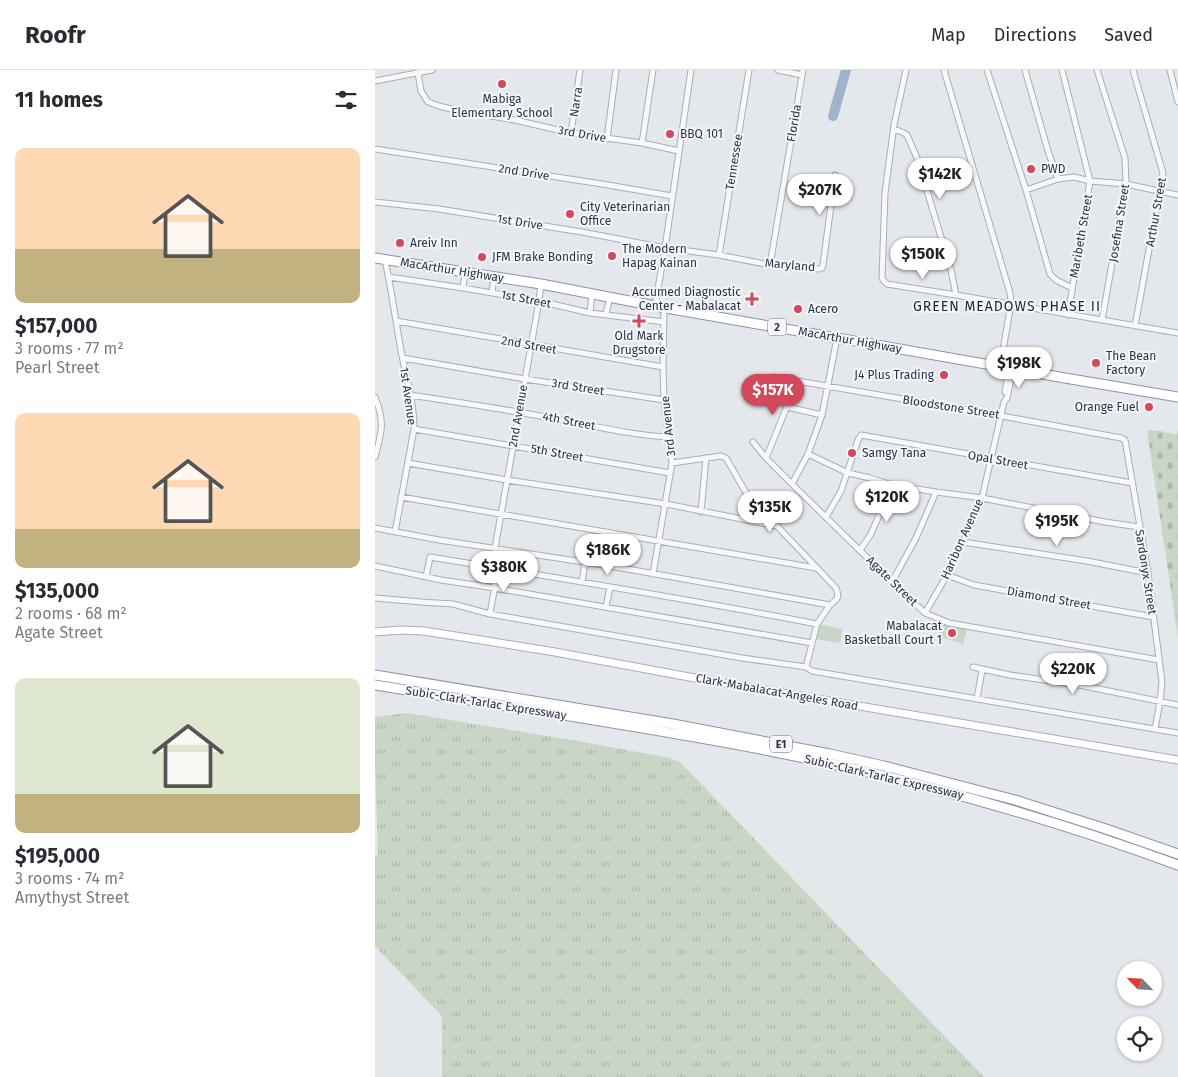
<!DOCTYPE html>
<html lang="en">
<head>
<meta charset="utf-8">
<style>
	body { margin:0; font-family:"Fira Sans",sans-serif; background:#f7f7f7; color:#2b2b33; height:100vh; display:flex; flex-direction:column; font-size:19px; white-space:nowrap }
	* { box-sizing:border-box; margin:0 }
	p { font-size:16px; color:#7c7c81 }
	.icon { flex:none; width:28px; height:28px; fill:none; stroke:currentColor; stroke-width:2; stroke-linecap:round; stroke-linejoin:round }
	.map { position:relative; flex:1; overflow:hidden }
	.drawer { display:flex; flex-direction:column; background:#fff; width:375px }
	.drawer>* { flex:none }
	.needle { width:32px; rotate:295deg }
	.controls { position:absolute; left:742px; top:891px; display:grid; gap:10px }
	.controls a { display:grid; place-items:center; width:45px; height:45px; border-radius:50%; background:#fff; box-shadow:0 1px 4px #0004; font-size:25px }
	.price { position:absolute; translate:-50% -42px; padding:0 11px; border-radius:18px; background:#fff; color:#222; font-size:16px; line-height:32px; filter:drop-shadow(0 1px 2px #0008) }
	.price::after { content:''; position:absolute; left:50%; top:30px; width:15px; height:11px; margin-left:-8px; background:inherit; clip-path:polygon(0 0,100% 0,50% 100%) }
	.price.on { background:#d1495b; color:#fff }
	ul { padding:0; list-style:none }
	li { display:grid; align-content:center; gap:10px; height:265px; padding:0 15px }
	li span { display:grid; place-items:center; height:155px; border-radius:10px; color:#555 }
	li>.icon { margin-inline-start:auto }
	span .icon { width:90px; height:90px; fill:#fffc; stroke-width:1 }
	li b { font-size:21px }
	h2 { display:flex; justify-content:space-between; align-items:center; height:60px; padding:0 15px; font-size:21px }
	header { display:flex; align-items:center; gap:30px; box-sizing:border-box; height:70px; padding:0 25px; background:#fff; border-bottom:1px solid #e1e1e2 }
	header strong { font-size:24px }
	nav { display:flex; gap:28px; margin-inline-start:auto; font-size:18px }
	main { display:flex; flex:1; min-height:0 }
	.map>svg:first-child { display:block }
	.grass { fill:url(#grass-tufts) }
	.cemetery { fill:url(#cemetery-stones) }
	.pitch { fill:#c9d6c5 }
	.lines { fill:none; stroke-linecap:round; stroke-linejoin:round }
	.river { stroke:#9fb4cc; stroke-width:10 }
	.street-casing { stroke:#a9aeb7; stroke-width:7 }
	.secondary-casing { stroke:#a9aeb7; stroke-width:9 }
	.highway-casing { stroke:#8b94a3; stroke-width:11 }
	.street { stroke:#f7f8fa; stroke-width:5 }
	.secondary { stroke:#fff; stroke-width:7 }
	.highway { stroke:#fff; stroke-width:9 }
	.poi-dot { fill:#d1495b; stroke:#f4f6f9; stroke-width:2 }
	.labels { text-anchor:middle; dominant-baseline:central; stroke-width:4; stroke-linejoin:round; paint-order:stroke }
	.shield { fill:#f4f6f9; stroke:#676e7b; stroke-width:1 }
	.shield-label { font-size:11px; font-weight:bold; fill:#2b3445 }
	.poi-label { font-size:12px; fill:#2b3445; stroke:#f4f6f9; text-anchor:start }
	.street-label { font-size:12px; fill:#2b3445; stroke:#f4f6f9 }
	.neighbourhood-label { font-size:14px; letter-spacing:1px; fill:#1d2536; stroke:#f4f6f9 }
</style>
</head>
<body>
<header>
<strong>Roofr</strong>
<nav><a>Map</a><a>Directions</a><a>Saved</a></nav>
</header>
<main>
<section class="drawer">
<h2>11 homes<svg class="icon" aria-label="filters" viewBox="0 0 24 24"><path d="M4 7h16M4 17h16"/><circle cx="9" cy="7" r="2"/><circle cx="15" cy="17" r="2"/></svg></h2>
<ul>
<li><span style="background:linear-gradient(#ffd9b3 65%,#c2b280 0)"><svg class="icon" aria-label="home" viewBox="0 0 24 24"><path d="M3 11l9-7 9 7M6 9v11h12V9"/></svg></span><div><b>$157,000</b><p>3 rooms · 77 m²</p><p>Pearl Street</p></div></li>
<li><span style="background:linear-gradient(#ffd9b3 75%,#c2b280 0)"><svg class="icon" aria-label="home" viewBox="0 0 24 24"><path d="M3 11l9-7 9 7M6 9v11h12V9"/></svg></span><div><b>$135,000</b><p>2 rooms · 68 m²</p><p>Agate Street</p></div></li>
<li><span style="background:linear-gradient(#dfe7d0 75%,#c2b280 0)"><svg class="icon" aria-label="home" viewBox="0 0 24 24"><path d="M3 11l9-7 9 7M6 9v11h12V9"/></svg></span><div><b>$195,000</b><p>3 rooms · 74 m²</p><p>Amythyst Street</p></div></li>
</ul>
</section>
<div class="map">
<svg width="803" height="1007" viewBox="0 0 803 1007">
	<defs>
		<pattern id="grass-tufts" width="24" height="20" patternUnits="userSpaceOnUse" patternTransform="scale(1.25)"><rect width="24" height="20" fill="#c9d6c5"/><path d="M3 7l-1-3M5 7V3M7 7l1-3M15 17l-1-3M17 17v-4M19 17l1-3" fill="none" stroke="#adb8ab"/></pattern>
		<pattern id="cemetery-stones" width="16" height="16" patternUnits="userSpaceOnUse" patternTransform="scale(1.25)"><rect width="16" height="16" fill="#c9d6c5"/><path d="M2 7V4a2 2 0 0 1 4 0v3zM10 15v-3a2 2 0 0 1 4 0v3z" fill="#adb8ab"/></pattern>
	</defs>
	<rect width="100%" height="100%" fill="#e4e7ec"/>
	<path class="grass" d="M32 643 203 671 295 688 305 692 609 1007H67V949L65 944 0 876V786L3 785 0 696V647Z"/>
	<path class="cemetery" d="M803 358V568L772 360 786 361 802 365Z"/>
	<path class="pitch" d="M567 552 592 559 588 574 563 566Z
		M443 554 467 559 465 573 440 569Z"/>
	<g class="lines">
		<path class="river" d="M458 46 471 0"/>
		<defs>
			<path id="street" d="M403 0 427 5
				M531 0 519 55 510 123 507 208 508 210 512 214 581 225 803 263
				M569 0 635 223 636 234 625 297
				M612 0 651 120 675 204 681 210 697 218
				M650 0 673 81 683 109
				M687 0 715 111 693 245
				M722 0 750 88 751 114 727 250
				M758 0 788 103 760 256
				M795 0 803 32
				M43 3 46 21 53 32 64 36 80 40 140 50 196 63 267 73 304 81
				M0 11 57 0
				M519 59 529 63 532 65 542 88 576 200 581 225
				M196 63 205 0
				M232 69 241 0
				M267 73 278 0
				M0 79 227 114 297 126
				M651 120 683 109 699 107 715 111 751 114 803 125
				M0 132 64 139 207 162 290 178 344 185 395 195 444 199 447 198 448 195 460 105
				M344 185 374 0
				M10 190C17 222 21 254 27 286 32 310 39 334 39 359L20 462
				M395 195 428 0
				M14 207 88 218 164 231 215 243 289 252
				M88 218 90 203
				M117 223 119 207
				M280 236 290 178 316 0
				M215 243 217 224
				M231 244 235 227
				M21 251 288 297
				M28 288 150 309 289 330
				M399 307 627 346 746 368 750 370 773 503 787 612 785 632 780 659
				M630 322 634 298
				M35 325C82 332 129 339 176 348 215 355 254 365 294 367
				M0 327C10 352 7 362 0 387
				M412 337 447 345
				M39 359 295 403
				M378 372 391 388 417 414 517 512 550 543 574 553 784 590
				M433 384 473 403 495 408 517 415 561 422 607 428 730 452 764 457
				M391 388 417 324 421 310
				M33 393 132 410 291 434 402 456
				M417 414 433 384 447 345 462 268
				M26 427 441 498
				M326 442 331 388
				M451 447 466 421 483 370 486 365 757 413
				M0 458 64 470 241 497 455 535C462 529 465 528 461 518L402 456 370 421 351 388 346 386 297 393
				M588 472 712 491 773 503
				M120 478 164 231 166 214
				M485 480 496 464 517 415
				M0 496 66 510 120 518 437 573
				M278 504 297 393 289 330 288 297 289 237
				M572 505 599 515 778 547
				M51 507 55 487C184 508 314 529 442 554
				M207 512 210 493
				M517 512 541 468 561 422
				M0 528 46 532 78 534 115 544 367 588 431 597 437 601 803 663
				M231 537 235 517
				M550 543 572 505 588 472 607 428 629 332 632 328 638 299
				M115 544 123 498
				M431 597 442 554 455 535
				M598 597 635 605 704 615 803 635
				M602 629 607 600"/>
			<path id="secondary" d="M0 562 26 560 48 561 100 569 180 582 325 609 803 690"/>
			<path id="highway" d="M0 188 166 214 280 236 690 308 803 327
				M0 605 298 654 455 684 509 696 640 730 731 759 803 784
				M0 615C133 637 268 656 400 682 537 709 672 747 803 795"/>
		</defs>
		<use href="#street" class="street-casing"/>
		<use href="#secondary" class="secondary-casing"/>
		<use href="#highway" class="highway-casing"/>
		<use href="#street" class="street"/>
		<use href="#secondary" class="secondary"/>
		<use href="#highway" class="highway"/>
	</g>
	<g class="poi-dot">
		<circle cx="127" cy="14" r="5"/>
		<circle cx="295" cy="64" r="5"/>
		<circle cx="656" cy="99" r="5"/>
		<circle cx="195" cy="144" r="5"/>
		<circle cx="25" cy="173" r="5"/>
		<circle cx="237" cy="186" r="5"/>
		<circle cx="107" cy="187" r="5"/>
		<path d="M374.5 221.5h5v5h5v5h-5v5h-5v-5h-5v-5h5z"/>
		<circle cx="423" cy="239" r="5"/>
		<path d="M261.5 243.5h5v5h5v5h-5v5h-5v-5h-5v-5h5z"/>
		<circle cx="721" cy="293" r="5"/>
		<circle cx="569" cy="305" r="5"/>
		<circle cx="774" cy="337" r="5"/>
		<circle cx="477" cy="383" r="5"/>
		<circle cx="577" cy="563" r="5"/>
	</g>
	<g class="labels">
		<g class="shield">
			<rect x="393" y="248.5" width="18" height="17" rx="4"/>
			<rect x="395" y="665.5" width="22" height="17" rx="4"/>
		</g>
		<g class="shield-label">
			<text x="402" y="257">2</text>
			<text x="406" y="674">E1</text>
		</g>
		<g class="poi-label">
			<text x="127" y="29" text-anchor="middle">Mabiga<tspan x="127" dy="14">Elementary School</tspan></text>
			<text x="305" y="64">BBQ 101</text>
			<text x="666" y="99">PWD</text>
			<text x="205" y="137">City Veterinarian<tspan x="205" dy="14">Office</tspan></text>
			<text x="35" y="173">Areiv Inn</text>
			<text x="247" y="179">The Modern<tspan x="247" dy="14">Hapag Kainan</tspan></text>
			<text x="117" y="187">JFM Brake Bonding</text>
			<text x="366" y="222" text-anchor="end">Accumed Diagnostic<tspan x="366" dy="14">Center - Mabalacat</tspan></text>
			<text x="433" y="239">Acero</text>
			<text x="264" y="266" text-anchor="middle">Old Mark<tspan x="264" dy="14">Drugstore</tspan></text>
			<text x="731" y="286">The Bean<tspan x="731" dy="14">Factory</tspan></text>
			<text x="559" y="305" text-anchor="end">J4 Plus Trading</text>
			<text x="764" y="337" text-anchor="end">Orange Fuel</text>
			<text x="487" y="383">Samgy Tana</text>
			<text x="567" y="556" text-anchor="end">Mabalacat<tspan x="567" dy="14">Basketball Court 1</tspan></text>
		</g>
		<g class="street-label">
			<text transform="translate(201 32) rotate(-82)">Narra</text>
			<text transform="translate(419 53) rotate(-80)">Florida</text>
			<text transform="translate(207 64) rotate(10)">3rd Drive</text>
			<text transform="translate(359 92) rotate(-81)">Tennessee</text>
			<text transform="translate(149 102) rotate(9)">2nd Drive</text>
			<text transform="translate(781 142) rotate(-80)">Arthur Street</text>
			<text transform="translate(145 152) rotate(9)">1st Drive</text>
			<text transform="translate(744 153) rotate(-81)">Josefina Street</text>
			<text transform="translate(706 166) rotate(-80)">Maribeth Street</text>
			<text transform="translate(415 195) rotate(5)">Maryland</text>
			<text transform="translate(77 200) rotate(9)">MacArthur Highway</text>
			<text transform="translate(151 229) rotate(11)">1st Street</text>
			<text transform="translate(475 270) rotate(10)">MacArthur Highway</text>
			<text transform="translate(154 275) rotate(10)">2nd Street</text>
			<text transform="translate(203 317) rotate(9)">3rd Street</text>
			<text transform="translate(33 326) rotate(82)">1st Avenue</text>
			<text transform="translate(576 337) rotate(9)">Bloodstone Street</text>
			<text transform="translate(143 346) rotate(-80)">2nd Avenue</text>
			<text transform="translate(194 351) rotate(11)">4th Street</text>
			<text transform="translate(293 356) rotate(-96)">3rd Avenue</text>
			<text transform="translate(182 383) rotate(10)">5th Street</text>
			<text transform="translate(623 390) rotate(10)">Opal Street</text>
			<text transform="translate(587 469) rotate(-66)">Haribon Avenue</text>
			<text transform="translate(771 502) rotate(81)">Sardonyx Street</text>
			<text transform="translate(517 511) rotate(44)">Agate Street</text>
			<text transform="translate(674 528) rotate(10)">Diamond Street</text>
			<text transform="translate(402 622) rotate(10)">Clark-Mabalacat-Angeles Road</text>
			<text transform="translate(111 633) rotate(9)">Subic-Clark-Tarlac Expressway</text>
			<text transform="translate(509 707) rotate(13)">Subic-Clark-Tarlac Expressway</text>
		</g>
		<g class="neighbourhood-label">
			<text x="632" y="236">GREEN MEADOWS PHASE II</text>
		</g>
	</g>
</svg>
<div class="controls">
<a><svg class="needle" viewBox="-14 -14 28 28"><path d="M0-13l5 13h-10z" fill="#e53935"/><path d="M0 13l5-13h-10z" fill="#7c7c81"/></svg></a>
<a><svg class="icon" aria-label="locate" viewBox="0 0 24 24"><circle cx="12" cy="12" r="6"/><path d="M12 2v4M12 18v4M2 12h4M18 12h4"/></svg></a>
</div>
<b class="price" style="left:565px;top:130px">$142K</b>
<b class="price" style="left:445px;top:146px">$207K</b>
<b class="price" style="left:548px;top:210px">$150K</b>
<b class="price" style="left:644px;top:319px">$198K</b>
<b class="price on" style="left:398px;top:346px">$157K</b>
<b class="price" style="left:512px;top:453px">$120K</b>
<b class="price" style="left:395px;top:463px">$135K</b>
<b class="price" style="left:682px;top:477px">$195K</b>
<b class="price" style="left:233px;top:506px">$186K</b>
<b class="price" style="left:129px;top:523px">$380K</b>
<b class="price" style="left:698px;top:625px">$220K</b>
</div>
</main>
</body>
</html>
